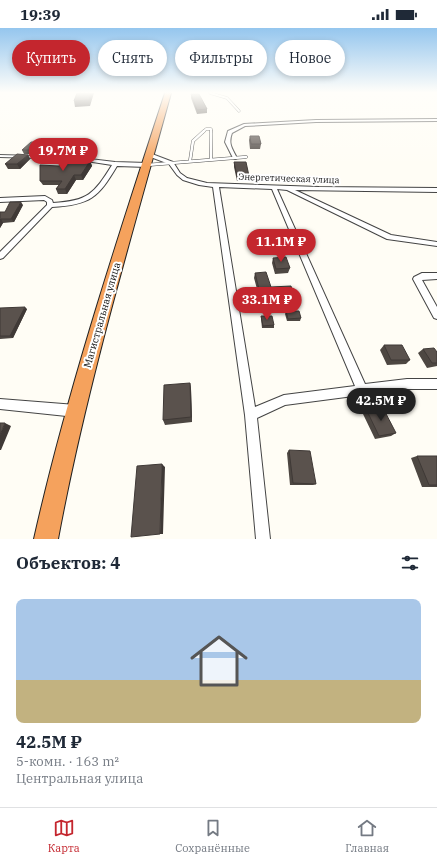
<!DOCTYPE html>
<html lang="ru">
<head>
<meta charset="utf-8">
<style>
	body { margin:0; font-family:"IBM Plex Serif",serif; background:#f6f6f7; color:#1f2937; height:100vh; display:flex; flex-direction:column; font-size:15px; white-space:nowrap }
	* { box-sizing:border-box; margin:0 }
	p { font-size:13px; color:#747a83 }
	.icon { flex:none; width:22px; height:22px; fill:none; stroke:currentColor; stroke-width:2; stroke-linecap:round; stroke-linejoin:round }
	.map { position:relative; height:511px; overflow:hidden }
	.sheet { display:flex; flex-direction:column; background:#fff; flex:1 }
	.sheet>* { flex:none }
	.hud { position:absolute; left:12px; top:12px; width:413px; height:36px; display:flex; gap:8px }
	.price { position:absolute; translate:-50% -34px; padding:0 9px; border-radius:14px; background:#c4262e; color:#fff; font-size:13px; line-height:26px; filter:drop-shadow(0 1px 2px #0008) }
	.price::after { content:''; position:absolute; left:50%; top:24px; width:12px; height:9px; margin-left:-6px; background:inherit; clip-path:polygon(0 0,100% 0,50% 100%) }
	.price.active { background:#222; color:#fff }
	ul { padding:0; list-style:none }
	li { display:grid; align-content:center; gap:8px; height:212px; padding:0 16px }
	li span { display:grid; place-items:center; height:124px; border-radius:8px; color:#555 }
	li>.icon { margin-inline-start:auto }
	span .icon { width:72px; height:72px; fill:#fffc; stroke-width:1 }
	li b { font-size:17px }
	h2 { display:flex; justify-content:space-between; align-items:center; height:48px; padding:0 16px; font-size:17px }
	.chip { padding:0 14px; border-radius:18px; background:#fff; box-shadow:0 2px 6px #0003; font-size:14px; line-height:36px }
	.chip.active { background:#c4262e; color:#fff }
	.status { display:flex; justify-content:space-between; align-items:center; height:28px; padding:0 20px; background:#fff; direction:ltr }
	.status svg { height:11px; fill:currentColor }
	.tabs { display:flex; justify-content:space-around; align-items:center; height:56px; border-top:1px solid #e0e1e3; background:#fff; font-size:11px; color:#747a83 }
	.tabs a { display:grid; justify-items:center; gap:2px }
	.tabs .active { color:#c4262e }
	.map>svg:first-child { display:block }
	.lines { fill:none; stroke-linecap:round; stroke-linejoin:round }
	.lane-far1-casing { stroke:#444; stroke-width:3 }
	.lane-casing { stroke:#444; stroke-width:3.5 }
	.street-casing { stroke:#444; stroke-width:2 }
	.highway-casing { stroke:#222; stroke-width:2 }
	.lane-far1 { stroke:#fff; stroke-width:2 }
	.lane { stroke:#fff; stroke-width:2.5 }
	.street { fill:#fff; fill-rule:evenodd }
	.highway { fill:#f5a25d; fill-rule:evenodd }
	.wall { fill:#4d4742 }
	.shaded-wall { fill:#3f3936 }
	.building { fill:#5a524d; stroke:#3f3936 }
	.labels { text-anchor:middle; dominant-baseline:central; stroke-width:4; stroke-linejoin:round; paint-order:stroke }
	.far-street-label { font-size:9px; fill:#111; stroke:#fff }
	.street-label { font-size:10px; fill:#111; stroke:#fff }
</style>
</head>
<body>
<div class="status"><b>19:39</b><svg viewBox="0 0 49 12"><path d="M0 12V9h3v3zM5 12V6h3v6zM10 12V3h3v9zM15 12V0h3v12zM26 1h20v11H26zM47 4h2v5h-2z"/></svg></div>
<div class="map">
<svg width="437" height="511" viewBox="0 0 437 511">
	<rect width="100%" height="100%" fill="#fffdf5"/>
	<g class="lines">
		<defs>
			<path id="lane-far1" d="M210 65 227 70 239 83
				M203 104 206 101H211V104"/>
			<path id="lane" d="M211 103V132
				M190 133 193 113 204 103
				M147 137 246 129"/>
			<path id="street" d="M437 91V93L316 94 245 98 232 105C228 116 232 120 237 130L235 131 233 130 225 114 228 103 244 96 316 92Z
				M148 126H152L173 134 180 145 187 150 207 155 319 159 437 160V164L295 162 391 207 437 214V218L387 211 287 162 277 161 365 356 407 351H437V361H407L285 377 257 390 270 511H256L245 387 213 159 199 157 183 152 177 147 169 136 148 128ZM219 159 272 161 355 358 284 367 255 379Z
				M0 127 73 129 115 134 147 135 150 137 147 139 117 138C98 170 90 177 52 179L3 230 0 231V224L47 177V174L44 172 0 174V170L45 168 52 172 53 175C88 173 94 166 112 137L73 131 0 129Z
				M422 245H437V251L422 252 437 279V291L434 290 413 251 414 249Z
				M0 371 76 377 80 379 82 383 80 387 76 389 0 381Z"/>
			<path id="highway" d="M165 65H171C130 213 86 360 58 511H34C68 360 117 213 165 65Z"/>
		</defs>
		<use href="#lane-far1" class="lane-far1-casing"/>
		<use href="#lane" class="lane-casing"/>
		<use href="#street" class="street-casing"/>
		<use href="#highway" class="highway-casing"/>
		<use href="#lane-far1" class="lane-far1"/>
		<use href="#lane" class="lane"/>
		<use href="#street" class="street"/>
		<use href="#highway" class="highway"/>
	</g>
	<path class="wall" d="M191 66 207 81V85L197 86 191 70Z
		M250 108 261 116 260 121H250L249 112Z
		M41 114 43 119 35 126H24L22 122Z
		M28 127 30 131 20 141H8L5 136Z
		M90 133 92 138 83 152H76L67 166H58L56 161 59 157H43L40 153 59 138Z
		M234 134 249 148V152L237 153 234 139Z
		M23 177 14 194 3 195 0 200V184H5Z
		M273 230 290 240 288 245 275 246 272 235Z
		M255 245 271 259 293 265 292 269 270 270 269 275H255L254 266 255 261H257L254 250Z
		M0 280 27 281 13 310 0 311Z
		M286 283 301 290 300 293H287L285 286Z
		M261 288 274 297V300H262L261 291Z
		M384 317 410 332 406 336 387 337 380 322Z
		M423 321 437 324V338L427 340 418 325Z
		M190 355 191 361 192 394 165 397 163 392Z
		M367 383 396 405 391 408 375 411 363 386Z
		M289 422 316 456 313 457H290L287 425Z
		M417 428H437V459H422L411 430Z"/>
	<path class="shaded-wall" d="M91 65H94L90 78 75 79 74 73Z
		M41 114 43 119 35 126 33 122Z
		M28 127 30 131 20 141 17 136Z
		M90 133 92 138 83 152 81 147Z
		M74 147 76 152 67 166 65 161Z
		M21 174 23 177 14 194 11 191Z
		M1 191 3 195 0 200V192Z
		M25 279 27 281 13 310 10 308Z
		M190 355 191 361 192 394 191 389Z
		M5 395 11 398 1 422H0V407Z
		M162 436 165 439 163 506H160Z"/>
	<path class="building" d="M77 65H91L89 72 74 73Z
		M191 66H199L207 81 197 82Z
		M250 108H259L261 116H251Z
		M31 114H41L33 122H22Z
		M17 126 28 127 17 136H5Z
		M63 133H90L81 147H74L65 161H56L62 153H40V137L59 138Z
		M234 134H246L249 148H237Z
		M10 174H21L11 191H1L0 192V184H5Z
		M286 229 290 240 276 241 273 230Z
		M266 244 271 259 291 258 293 265 269 266 270 271H256L255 261H259L255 245Z
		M25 279 10 308H0V280Z
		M286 283H299L301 290 288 291Z
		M261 288H272L274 297 263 298Z
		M384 317H402L410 332H391Z
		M434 320 437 324V335H432L423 321Z
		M190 355 191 389 163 392 164 357Z
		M383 380 396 405 379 408 367 383Z
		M0 395H5L0 407Z
		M289 422 310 423 316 456 293 455Z
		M417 428H437V457H429Z
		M162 436 160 506 131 509 137 438Z"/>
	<linearGradient id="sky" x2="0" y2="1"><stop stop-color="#95c6ee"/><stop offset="0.47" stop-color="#fffefa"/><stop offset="1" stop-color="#fffefa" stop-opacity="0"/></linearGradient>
	<rect width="437" height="137" fill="url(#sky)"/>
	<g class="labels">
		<g class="far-street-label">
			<text transform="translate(289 150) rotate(2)">Энергетическая улица</text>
		</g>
		<g class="street-label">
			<text transform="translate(102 287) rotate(-74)">Магистральная улица</text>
		</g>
	</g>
</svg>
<b class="price" style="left:63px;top:144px">19.7M ₽</b>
<b class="price" style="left:281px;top:235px">11.1M ₽</b>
<b class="price" style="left:267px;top:293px">33.1M ₽</b>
<b class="price active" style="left:381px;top:394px">42.5M ₽</b>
<div class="hud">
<a class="chip active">Купить</a>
<a class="chip">Снять</a>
<a class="chip">Фильтры</a>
<a class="chip">Новое</a>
</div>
</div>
<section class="sheet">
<h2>Объектов: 4<svg class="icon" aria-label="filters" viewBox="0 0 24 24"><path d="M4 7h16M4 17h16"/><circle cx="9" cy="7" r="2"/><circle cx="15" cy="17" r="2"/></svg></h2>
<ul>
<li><span style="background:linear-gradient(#a9c7e8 65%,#c2b280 0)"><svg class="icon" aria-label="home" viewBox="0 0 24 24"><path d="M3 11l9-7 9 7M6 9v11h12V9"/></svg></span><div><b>42.5M ₽</b><p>5-комн. · 163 m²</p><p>Центральная улица</p></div></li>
</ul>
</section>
<nav class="tabs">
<a class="active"><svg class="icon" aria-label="map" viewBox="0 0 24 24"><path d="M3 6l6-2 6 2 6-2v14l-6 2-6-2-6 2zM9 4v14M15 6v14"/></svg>Карта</a>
<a><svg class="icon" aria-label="saved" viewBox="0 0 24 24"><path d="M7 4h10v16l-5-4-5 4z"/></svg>Сохранённые</a>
<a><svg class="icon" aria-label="home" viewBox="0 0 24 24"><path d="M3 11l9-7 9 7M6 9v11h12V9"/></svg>Главная</a>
</nav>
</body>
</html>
